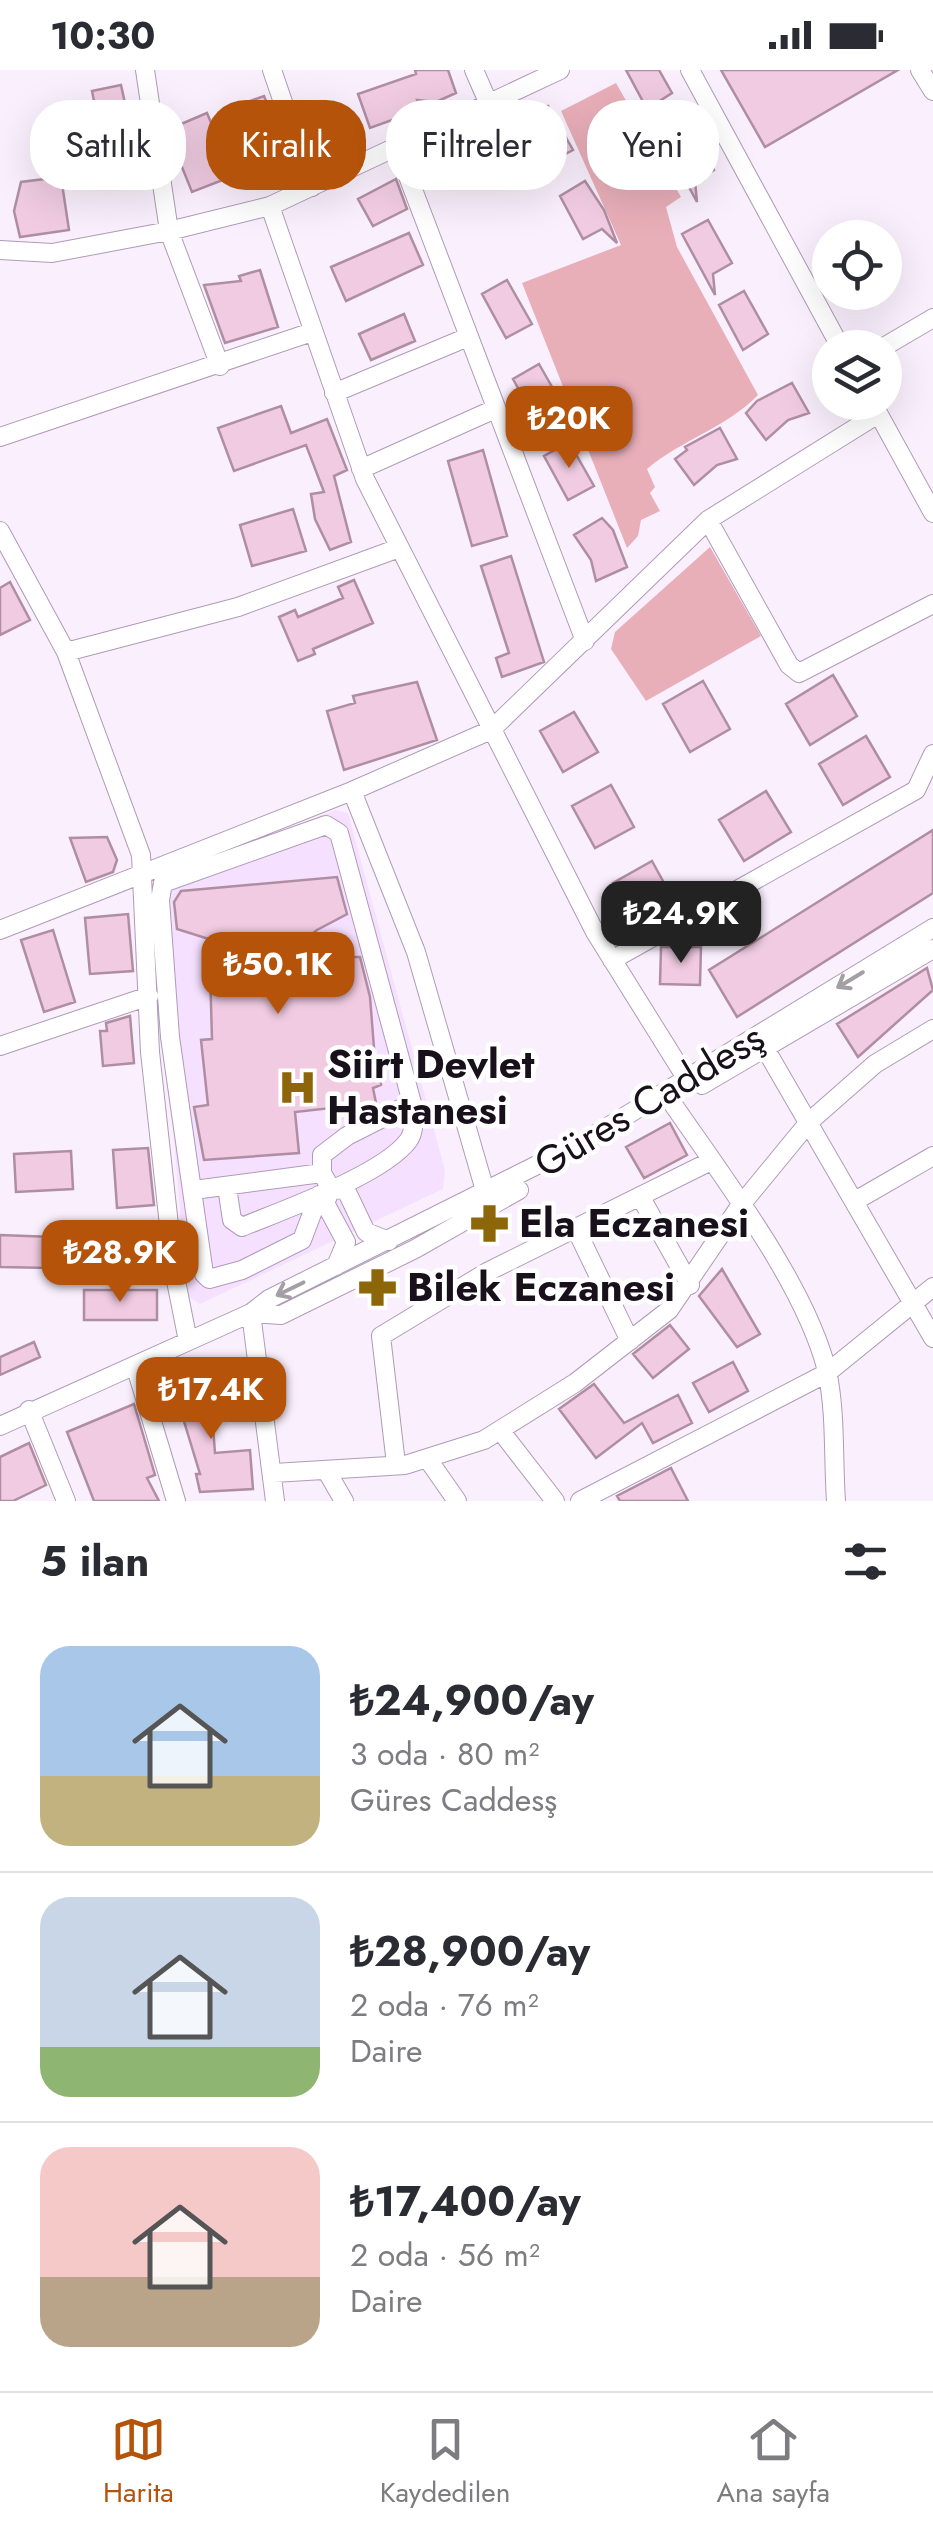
<!DOCTYPE html>
<html lang="tr">
<head>
<meta charset="utf-8">
<style>
	body { margin:0; font-family:Jost,sans-serif; background:#f2f2f3; color:#2b2b33; height:100vh; display:flex; flex-direction:column; font-size:38px; white-space:nowrap }
	* { box-sizing:border-box; margin:0 }
	p { font-size:32px; color:#7c7c81 }
	.icon { flex:none; width:55px; height:55px; fill:none; stroke:currentColor; stroke-width:2; stroke-linecap:round; stroke-linejoin:round }
	.map { position:relative; height:1431px; overflow:hidden }
	.sheet { display:flex; flex-direction:column; background:#fff; flex:1 }
	.sheet>* { flex:none }
	.hud { position:absolute; left:30px; top:30px; width:875px; height:90px; display:flex; gap:20px }
	.fabs { position:absolute; left:812px; top:150px; display:grid; gap:20px }
	.fabs a { display:grid; place-items:center; width:90px; height:90px; border-radius:50%; background:#fff; box-shadow:0 10px 40px #0002; font-size:50px }
	.price { position:absolute; translate:-50% -85px; padding:0 22px; border-radius:20px; background:#b45309; color:#fff; font-size:32px; line-height:65px; filter:drop-shadow(0 2px 5px #0008) }
	.price::after { content:''; position:absolute; left:50%; top:60px; width:30px; height:22px; margin-left:-15px; background:inherit; clip-path:polygon(0 0,100% 0,50% 100%) }
	.price.on { background:#222; color:#fff }
	ul { padding:0; list-style:none }
	li { display:flex; align-items:center; gap:30px; height:250px; padding:0 40px }
	li+li { border-top:2px solid #e1e1e2 }
	li span { display:grid; place-items:center; flex:none; width:280px; height:200px; border-radius:30px; color:#555 }
	li>.icon { margin-inline-start:auto }
	span .icon { width:120px; height:120px; fill:#fffc; stroke-width:1 }
	li b { font-size:42px }
	h2 { display:flex; justify-content:space-between; align-items:center; height:120px; padding:0 40px; font-size:42px }
	.chip { padding:0 35px; border-radius:40px; background:#fff; box-shadow:0 10px 40px #0002; font-size:35px; line-height:90px }
	.chip.on { background:#b45309; color:#fff }
	.status { display:flex; justify-content:space-between; align-items:center; height:70px; padding:0 50px; background:#fff; direction:ltr }
	.status svg { height:28px; fill:currentColor }
	.dock { display:flex; justify-content:space-around; align-items:center; height:140px; border-top:2px solid #e1e1e2; background:#fff; font-size:28px; color:#7c7c81 }
	.dock a { display:grid; justify-items:center; gap:5px }
	.dock .on { color:#b45309 }
	.map>svg:first-child { display:block }
	.built { fill:#f6e0ff }
	.green { fill:#e9afb9 }
	.building { fill:#f0cbe1; stroke:#b08ea2; stroke-width:2.5 }
	.lines { fill:none; stroke-linecap:round; stroke-linejoin:round }
	.minor-casing { stroke:#b09ab8; stroke-width:20 }
	.minor { stroke:#fff; stroke-width:18 }
	.oneway { stroke:#a39fa4 }
	.labels { text-anchor:middle; dominant-baseline:central; stroke-width:9; stroke-linejoin:round; paint-order:stroke }
	.poi-label { font-size:40px; font-weight:bold; fill:#18101b; stroke:#fff; text-anchor:start }
	.street-label { font-size:40px; fill:#18101b; stroke:#fff }
</style>
</head>
<body>
<div class="status"><b>10:30</b><svg viewBox="0 0 49 12"><path d="M0 12V9h3v3zM5 12V6h3v6zM10 12V3h3v9zM15 12V0h3v12zM26 1h20v11H26zM47 4h2v5h-2z"/></svg></div>
<div class="map">
<svg width="933" height="1431" viewBox="0 0 933 1431">
	<rect width="100%" height="100%" fill="#faf0fd"/>
	<path class="built" d="M336 740 348 743 445 1100 443 1119 200 1234 187 1226 163 934 166 804Z"/>
	<path class="green" d="M616 13 681 127 666 137 677 177 758 325C726 358 681 370 647 399L655 417 650 423 660 441 641 450 638 466 627 478 522 213 621 175 561 41Z
		M710 477 761 566 646 631 611 579 615 562Z"/>
	<path class="building" d="M415 0H448L456 23 436 32 417 30 420 40 370 58 358 24 416 4Z
		M626 0H659L672 23 647 39Z
		M721 0H898L765 77Z
		M121 15 132 65 102 72 92 21Z
		M264 26 290 90 254 101 225 40Z
		M548 36 573 80 546 94 522 51Z
		M207 43 233 106 192 122 167 60Z
		M690 57 714 100 695 111 697 132 664 71Z
		M61 107 69 160 20 167 14 141 21 112Z
		M396 109 407 139 373 156 358 129Z
		M585 111 604 140 617 173 602 159 583 169 560 126Z
		M708 150 732 193 713 204 715 225 682 164Z
		M409 163 423 195 346 231 331 197Z
		M260 200 278 257 225 273 204 215 241 211 239 206Z
		M507 210 532 254 506 268 482 224Z
		M744 221 768 264 743 280 719 235Z
		M404 244 415 271 371 290 359 264Z
		M539 294 564 338 537 352 513 309Z
		M792 313 809 343 788 350 766 370 746 343 757 331Z
		M281 336 291 363 327 349 347 400 334 406 351 472 330 480 315 449 311 424 324 422 306 375 234 401 218 358Z
		M720 358 737 389 717 395 694 415 675 389 687 380 685 377Z
		M569 372 594 416 568 430 544 386Z
		M483 380 507 466 472 476 448 391Z
		M293 439 306 481 252 496 240 455Z
		M602 448 613 460 627 497 596 511 591 490 574 465Z
		M511 486 544 592 502 607 496 588 509 583 481 496Z
		M354 510 373 553 313 579 315 584 298 591 279 547 295 540 298 547 343 528 338 517Z
		M10 512 30 550 0 565V518Z
		M833 605 857 646 810 675 786 634Z
		M703 611 730 659 690 682 663 634Z
		M417 612 437 670 344 700 327 641 355 633 353 626Z
		M574 642 598 682 563 702 540 661Z
		M866 666 890 707 843 735 819 694Z
		M611 715 634 757 595 778 572 736Z
		M766 721 791 762 744 791 719 750Z
		M933 760V823L737 947 709 900Z
		M107 767 117 790 113 802 86 812 70 768Z
		M652 791 675 833 636 855 613 813Z
		M337 807 347 844 317 860 287 884 344 878 345 887H360L370 927 376 1003H380L381 1015 373 1018 376 1033 295 1042 299 1083 204 1090 194 1037 208 1035 201 970 212 969 210 900 239 899 247 881 177 859 174 832 181 821Z
		M128 844 133 901 90 904 85 848Z
		M53 860 75 932 44 942 21 870Z
		M661 877H701L700 915 660 914Z
		M927 898 933 920 858 987 837 954Z
		M130 946 134 993 103 996 100 961H107L106 953Z
		M670 1053 687 1085 644 1108 626 1077Z
		M148 1078 154 1135 117 1138 113 1080Z
		M71 1081 73 1119 16 1122 14 1084Z
		M0 1165 53 1167 52 1198 0 1197Z
		M87 1167 158 1169 159 1201 86 1199Z
		M722 1199 760 1264 737 1277 699 1226Z
		M84 1220H157V1250H84Z
		M670 1255 689 1279 653 1308 633 1284Z
		M34 1272 40 1287 0 1305V1287Z
		M733 1292 748 1321 709 1342 693 1313Z
		M209 1304 215 1383 250 1380 253 1419 200 1422 196 1404H200L176 1325 180 1315Z
		M594 1314 624 1353 678 1325 692 1353 653 1373 642 1353 596 1388 559 1339Z
		M134 1334 155 1405 147 1408 159 1431H94L67 1362Z
		M29 1373 46 1415 13 1431H0V1387Z
		M671 1398 688 1431H620L617 1426Z"/>
	<g class="lines">
		<defs>
			<path id="minor" d="M145 0 169 161 220 296
				M272 0 312 117
				M474 0 488 32
				M690 0 841 278
				M920 0 933 21
				M396 75 585 571
				M270 136 365 409 595 862 688 1011
				M0 180 52 183 169 161 270 136 560 0
				M882 278 933 248
				M334 323 468 267
				M872 332 933 443
				M0 367 312 262
				M361 399 495 339
				M708 450 789 595 799 603 933 534
				M0 461 66 582 141 785 150 982 174 1201 188 1271
				M66 582 238 537 399 478
				M352 721 416 882 486 1124
				M0 860 352 721 491 660 708 450 878 344
				M612 890 916 720 933 684
				M0 976 149 926
				M766 980 933 1268
				M702 1015 933 879
				M666 1024C718 1101 805 1212 827 1301 836 1342 833 1389 836 1431
				M227 1117 232 1150 242 1157C283 1140 382 1105 408 1071 416 1061 413 1045 412 1033L339 763 326 755 163 813 160 830 170 967 204 1204 209 1209 242 1200 302 1170 319 1125
				M331 1119 322 1103V1085L347 1066 412 1033
				M194 1120 322 1103
				M640 1126 690 1215
				M855 1131 933 1086
				M576 1159 630 1271
				M336 1196 346 1172 325 1133 331 1119 346 1120 366 1162 389 1171
				M251 1243 281 1245 415 1179 519 1120
				M251 1243 275 1431
				M135 1295 176 1431
				M29 1340 66 1431
				M0 1356 251 1243 269 1229 583 1072 933 858
				M500 1360 555 1431
				M427 1388 457 1431
				M396 1394 381 1266 487 1202 711 1091
				M326 1400 344 1431
				M274 1403 405 1395 484 1370 575 1313 669 1240 740 1136 809 1052 875 994 933 959
				M580 1431 827 1303 933 1217"/>
		</defs>
		<use href="#minor" class="minor-casing"/>
		<use href="#minor" class="minor"/>
	</g>
	<defs><path id="oneway-shaft" d="M-6 0H5M1.5-3L5.5 0L1.5 3" fill="none" stroke-width="1.6" stroke-linecap="round" stroke-linejoin="round" transform="scale(2.5)"/></defs>
	<g class="oneway">
		<use href="#oneway-shaft" transform="translate(850 910) rotate(149)"/>
		<use href="#oneway-shaft" transform="translate(290 1219) rotate(154)"/>
	</g>
	<defs>
		<symbol id="hospital-bare" viewBox="-9 -9 18 18"><path d="M-5-5h3v3.5h4V-5h3V5h-3V1.5h-4V5h-3Z" fill="#8d6609" stroke="#fff" stroke-width="2.5" paint-order="stroke"/></symbol>
		<symbol id="pharmacy-bare" viewBox="-9 -9 18 18"><path d="M-2-6h4v4h4v4h-4v4h-4v-4h-4v-4h4Z" fill="#8d6609" stroke="#fff" stroke-width="2.5" paint-order="stroke"/></symbol>
	</defs>
	<g fill-rule="evenodd">
		<use href="#hospital-bare" x="270" y="990" width="55" height="55"/>
		<use href="#pharmacy-bare" x="462" y="1126" width="55" height="55"/>
		<use href="#pharmacy-bare" x="350" y="1190" width="55" height="55"/>
	</g>
	<g class="labels">
		<g class="poi-label">
			<text x="327" y="994">Siirt Devlet<tspan x="327" dy="46">Hastanesi</tspan></text>
			<text x="519" y="1153">Ela Eczanesi</text>
			<text x="407" y="1217">Bilek Eczanesi</text>
		</g>
		<g class="street-label">
			<text transform="translate(649 1030) rotate(-31)">Güres Caddesş</text>
		</g>
	</g>
</svg>
<div class="fabs">
<a><svg class="icon" aria-label="locate" viewBox="0 0 24 24"><circle cx="12" cy="12" r="6"/><path d="M12 2v4M12 18v4M2 12h4M18 12h4"/></svg></a>
<a><svg class="icon" aria-label="layers" viewBox="0 0 24 24"><path d="M12 4l9 5-9 5-9-5zM3 14l9 5 9-5"/></svg></a>
</div>
<b class="price" style="left:569px;top:401px">₺20K</b>
<b class="price on" style="left:681px;top:896px">₺24.9K</b>
<b class="price" style="left:278px;top:947px">₺50.1K</b>
<b class="price" style="left:120px;top:1235px">₺28.9K</b>
<b class="price" style="left:211px;top:1372px">₺17.4K</b>
<div class="hud">
<a class="chip">Satılık</a>
<a class="chip on">Kiralık</a>
<a class="chip">Filtreler</a>
<a class="chip">Yeni</a>
</div>
</div>
<section class="sheet">
<h2>5 ilan<svg class="icon" aria-label="filters" viewBox="0 0 24 24"><path d="M4 7h16M4 17h16"/><circle cx="9" cy="7" r="2"/><circle cx="15" cy="17" r="2"/></svg></h2>
<ul>
<li><span style="background:linear-gradient(#a9c7e8 65%,#c2b280 0)"><svg class="icon" aria-label="home" viewBox="0 0 24 24"><path d="M3 11l9-7 9 7M6 9v11h12V9"/></svg></span><div><b>₺24,900/ay</b><p>3 oda · 80 m²</p><p>Güres Caddesş</p></div></li>
<li><span style="background:linear-gradient(#c9d6e8 75%,#8fb573 0)"><svg class="icon" aria-label="home" viewBox="0 0 24 24"><path d="M3 11l9-7 9 7M6 9v11h12V9"/></svg></span><div><b>₺28,900/ay</b><p>2 oda · 76 m²</p><p>Daire</p></div></li>
<li><span style="background:linear-gradient(#f6c9c9 65%,#b9a48a 0)"><svg class="icon" aria-label="home" viewBox="0 0 24 24"><path d="M3 11l9-7 9 7M6 9v11h12V9"/></svg></span><div><b>₺17,400/ay</b><p>2 oda · 56 m²</p><p>Daire</p></div></li>
</ul>
</section>
<nav class="dock">
<a class="on"><svg class="icon" aria-label="map" viewBox="0 0 24 24"><path d="M3 6l6-2 6 2 6-2v14l-6 2-6-2-6 2zM9 4v14M15 6v14"/></svg>Harita</a>
<a><svg class="icon" aria-label="saved" viewBox="0 0 24 24"><path d="M7 4h10v16l-5-4-5 4z"/></svg>Kaydedilen</a>
<a><svg class="icon" aria-label="home" viewBox="0 0 24 24"><path d="M3 11l9-7 9 7M6 9v11h12V9"/></svg>Ana sayfa</a>
</nav>
</body>
</html>
